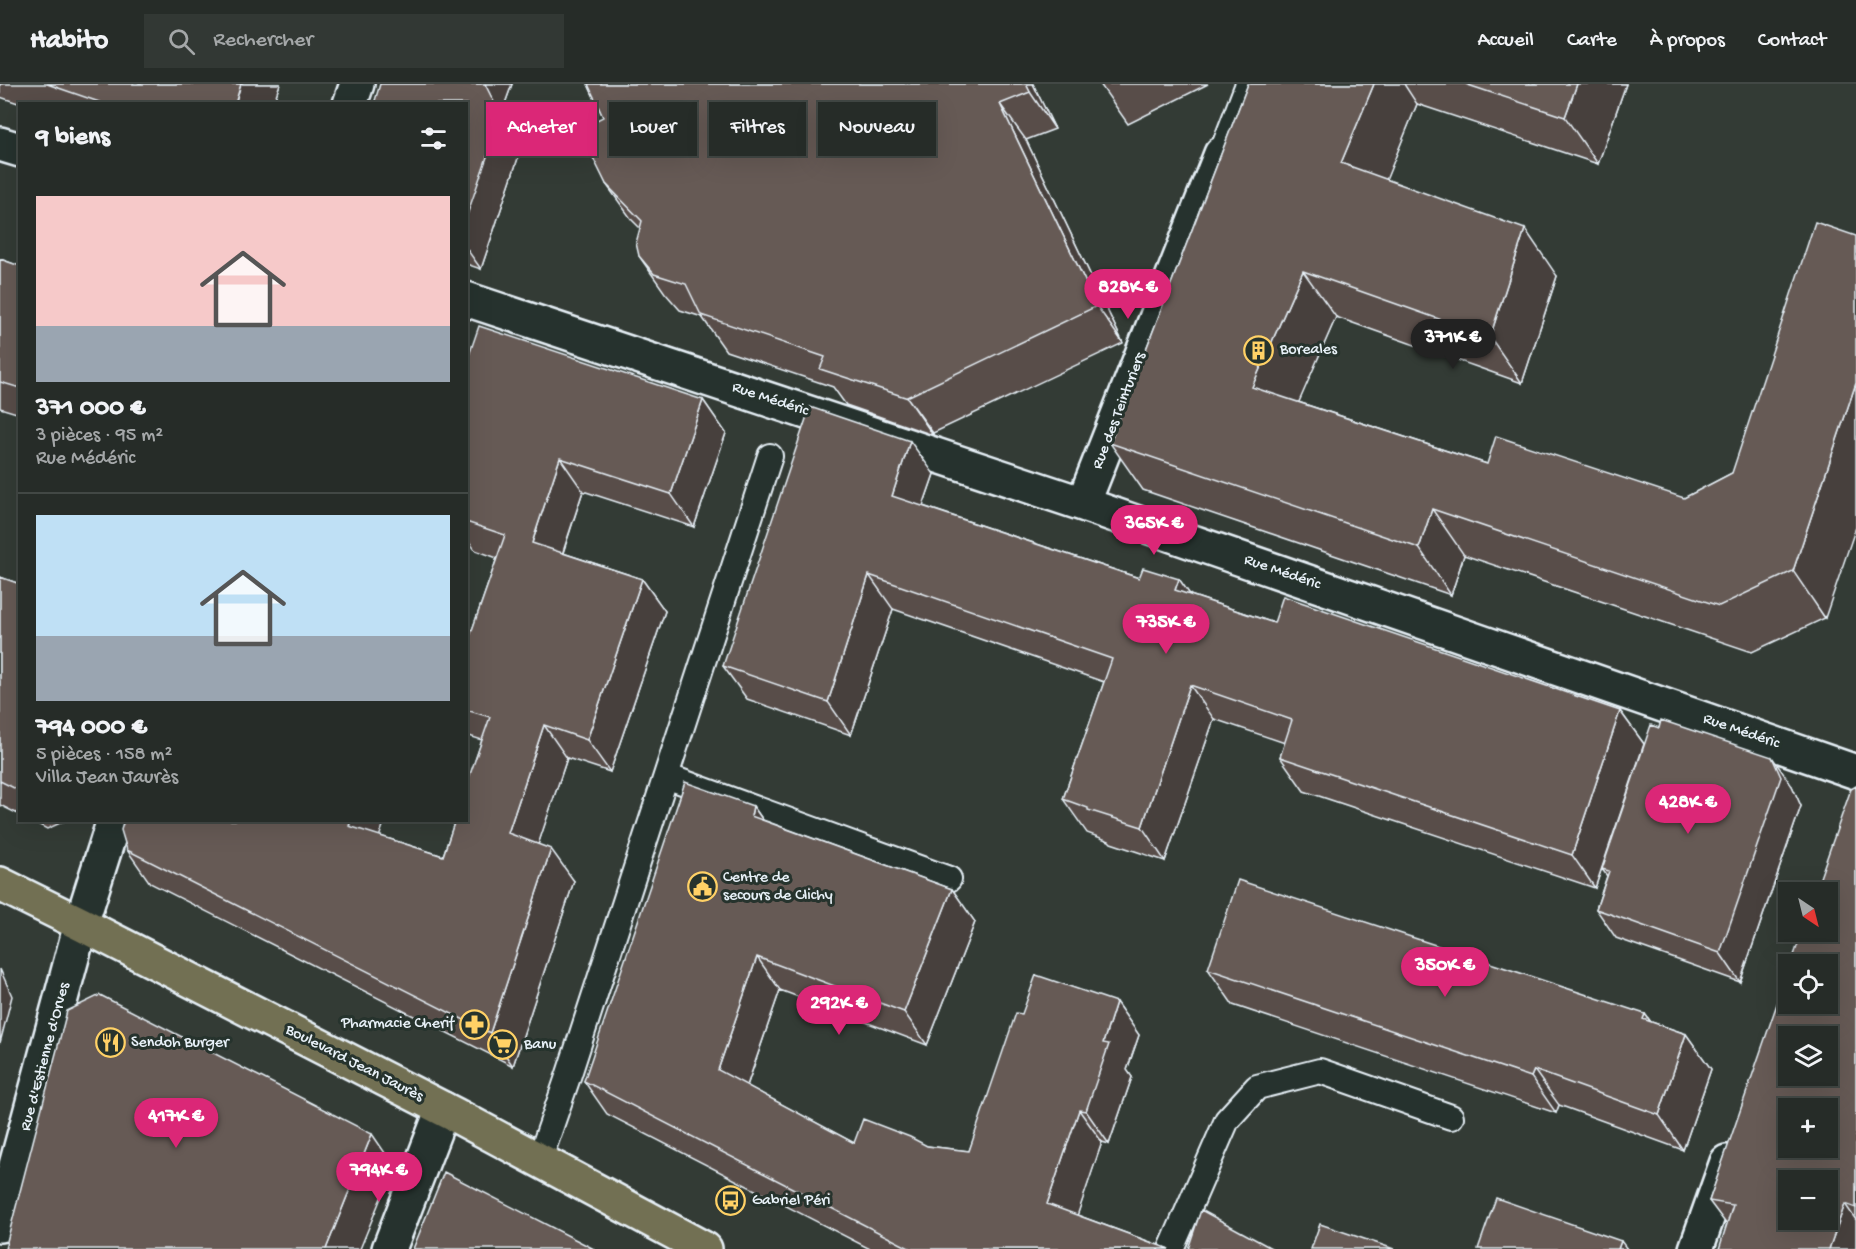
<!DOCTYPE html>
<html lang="fr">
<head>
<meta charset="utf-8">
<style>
	body { margin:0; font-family:"Gochi Hand",sans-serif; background:#323834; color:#f1f3f6; height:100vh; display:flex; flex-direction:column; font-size:22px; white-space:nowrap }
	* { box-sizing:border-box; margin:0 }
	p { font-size:20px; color:#a4a7a8 }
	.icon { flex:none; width:33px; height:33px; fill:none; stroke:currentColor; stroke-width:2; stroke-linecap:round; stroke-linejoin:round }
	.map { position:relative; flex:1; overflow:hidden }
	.drawer { position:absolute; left:18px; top:18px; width:450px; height:720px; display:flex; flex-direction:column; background:#262c28; border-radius:0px; box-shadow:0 6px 24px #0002,0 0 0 2px #424845 }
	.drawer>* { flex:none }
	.hud { position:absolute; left:486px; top:18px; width:570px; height:54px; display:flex; gap:12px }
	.needle { width:39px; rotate:145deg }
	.fabs { position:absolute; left:1778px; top:798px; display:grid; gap:12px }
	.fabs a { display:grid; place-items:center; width:60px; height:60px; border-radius:0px; background:#262c28; box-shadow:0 6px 24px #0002,0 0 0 2px #424845; font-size:30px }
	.price { position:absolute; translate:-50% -51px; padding:0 14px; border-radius:21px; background:#db2777; color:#fff; font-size:20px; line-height:39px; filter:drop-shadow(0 2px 3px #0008) }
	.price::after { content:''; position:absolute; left:50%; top:36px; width:18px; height:14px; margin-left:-9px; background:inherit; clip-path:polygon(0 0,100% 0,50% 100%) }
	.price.active { background:#222; color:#fff }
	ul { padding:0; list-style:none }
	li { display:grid; align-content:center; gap:12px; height:318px; padding:0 18px }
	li+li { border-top:2px solid #424845 }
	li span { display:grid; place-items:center; height:186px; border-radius:0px; color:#555 }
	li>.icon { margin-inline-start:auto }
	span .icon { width:108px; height:108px; fill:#fffc; stroke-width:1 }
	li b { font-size:26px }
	h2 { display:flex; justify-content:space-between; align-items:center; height:72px; padding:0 18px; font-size:26px }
	.tag { padding:0 21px; border-radius:0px; background:#262c28; box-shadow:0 6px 24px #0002,0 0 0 2px #424845; font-size:21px; line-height:54px }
	.tag.active { background:#db2777; color:#fff }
	header { display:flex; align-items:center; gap:36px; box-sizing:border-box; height:84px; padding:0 30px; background:#262c28; border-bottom:2px solid #424845 }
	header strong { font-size:28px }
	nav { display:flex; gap:33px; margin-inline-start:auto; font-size:21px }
	.search { width:420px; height:54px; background:#323834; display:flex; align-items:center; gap:15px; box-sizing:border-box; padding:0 21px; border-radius:0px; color:#a4a7a8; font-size:22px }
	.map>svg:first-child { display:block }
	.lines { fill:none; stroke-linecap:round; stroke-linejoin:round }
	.service-casing { stroke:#e8f1f8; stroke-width:28 }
	.minor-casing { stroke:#e8f1f8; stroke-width:38 }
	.primary-casing { stroke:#e8f1f8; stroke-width:38 }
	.service { stroke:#26332d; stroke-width:24 }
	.minor { stroke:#26332d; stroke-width:33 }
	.primary { stroke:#726f52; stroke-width:33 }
	.wall { fill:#584d49; stroke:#e8f1f8; stroke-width:1.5 }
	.shaded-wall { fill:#473f3c; stroke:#e8f1f8; stroke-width:1.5 }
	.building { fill:#665a55; stroke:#e8f1f8; stroke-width:1.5; fill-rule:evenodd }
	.labels { text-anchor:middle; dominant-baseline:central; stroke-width:6; stroke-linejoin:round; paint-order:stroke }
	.poi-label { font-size:16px; fill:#e8f1f8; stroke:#26332d; text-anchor:start }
	.street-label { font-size:16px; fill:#e8f1f8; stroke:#26332d }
</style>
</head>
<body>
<header>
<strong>Habito</strong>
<div class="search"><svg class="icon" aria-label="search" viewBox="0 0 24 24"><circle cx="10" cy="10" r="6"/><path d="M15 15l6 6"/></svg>Rechercher</div>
<nav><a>Accueil</a><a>Carte</a><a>À propos</a><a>Contact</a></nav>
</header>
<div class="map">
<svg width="1856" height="1165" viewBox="0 0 1856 1165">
	<rect width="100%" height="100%" fill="#333b35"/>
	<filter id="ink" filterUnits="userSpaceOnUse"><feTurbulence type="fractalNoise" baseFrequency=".0167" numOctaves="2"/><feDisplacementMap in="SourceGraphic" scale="12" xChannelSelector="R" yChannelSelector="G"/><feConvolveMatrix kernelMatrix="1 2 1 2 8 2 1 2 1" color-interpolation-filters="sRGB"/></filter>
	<g filter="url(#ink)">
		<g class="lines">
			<defs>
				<path id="service" d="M1221 70 1248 0
					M666 692 949 795
					M539 1077 569 990 770 372
					M1171 1165 1227 1036 1257 1003 1320 987 1451 1033"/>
				<path id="minor" d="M350 20 357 0
					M0 60 20 66
					M466 215 1083 420 1856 688
					M1083 420 1221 70
					M0 1141 81 840 114 736
					M389 1165 443 1025
					M1696 1165 1727 1078"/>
				<path id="primary" d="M0 800 81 840 455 1031 705 1165"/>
			</defs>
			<use href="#service" class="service-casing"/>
			<use href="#minor" class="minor-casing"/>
			<use href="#primary" class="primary-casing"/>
			<use href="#service" class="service"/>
			<use href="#minor" class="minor"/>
			<use href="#primary" class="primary"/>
		</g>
		<path class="wall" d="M0 0H280L273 20H21L0 13Z
			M380 0H512L503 25 522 62 481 185 466 180V20Z
			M588 0H1033L1055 45 1026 56 1123 259 933 349V351L846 321 833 303 726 267 702 233 680 226 665 209 639 172 640 144 632 136 606 100 603 33Z
			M1100 0H1208L1128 40Z
			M1248 0H1626L1598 80 1417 20 1386 95 1557 192 1522 299 1336 233 1298 318 1487 380 1684 414 1732 389 1825 534 1752 568 1464 471 1451 511 1143 406 1110 359Z
			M0 175 20 182V330L0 324Z
			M466 280 703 316 726 349 694 443 583 407 563 469 642 495 665 527 610 688 567 674 538 760 574 797 513 982 150 799 127 766 380 752 443 772 482 656 466 651V550L470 552 497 474 475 466 466 453Z
			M934 390 923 422 1139 494 1179 495 1190 511 1274 539 1620 627 1644 660 1595 804 1304 707 1280 673 1285 659 1214 635 1165 777 1111 759 1109 757 1087 749 1063 715 1104 598 893 525 851 651 747 615 723 582Z
			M0 493 20 500V731L0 721Z
			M1792 702 1801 722 1740 898 1616 854 1596 825 1607 792 1602 785Z
			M1856 702V1165L1727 1141 1709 1117Z
			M753 722 763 736 952 805 975 838 927 961 780 906 747 1002 854 1059 927 1062 969 1067 1022 930 1116 918 1139 951 1127 986 1132 993 1109 1060 1102 1058 1077 1131 1169 1165H870L607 1030 584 997Z
			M30 736H67L47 745Z
			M1208 885 1645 930 1651 938 1686 950 1711 985 1683 1066 1559 1021 1556 1029 1233 921Z"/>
		<path class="shaded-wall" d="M241 0H280L273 20H235Z
			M485 0H512L503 25 522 62 481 185 466 164V134Z
			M1026 0H1033L1055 45 1030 8Z
			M1374 0H1404L1417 20 1374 126 1341 79Z
			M1577 0H1626L1598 80 1565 33Z
			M1000 20 1026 56 1123 259 1097 222Z
			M1525 145 1557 192 1522 299 1490 253Z
			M1303 187 1336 233 1285 350 1252 303Z
			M1856 299V443L1825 534 1793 487Z
			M907 313 933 349V351Z
			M703 316 726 349 694 443 671 410Z
			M910 357 934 390 915 445 892 412Z
			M560 374 583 407 555 492 532 459Z
			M1432 425 1464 471 1451 511 1419 464Z
			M869 491 893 525 851 651 828 618Z
			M642 495 665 527 610 688 587 656Z
			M1179 495 1203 529 1175 506Z
			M1190 601 1214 635 1165 777 1142 743Z
			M1620 627 1644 660 1595 804 1572 771Z
			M544 641 567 674 531 782 508 749Z
			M1772 673 1792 702 1801 722 1740 898 1720 869Z
			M753 722 776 755 751 732Z
			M351 736H385L372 774 349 742Z
			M551 765 574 797 513 982 490 949Z
			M952 805 975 838 927 961 904 928Z
			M757 873 780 906 741 1019 718 986Z
			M0 885 12 912 0 959Z
			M1116 918 1139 951 1127 986 1132 993 1109 1060 1086 1027 1103 959Z
			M1645 930 1670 965 1643 935Z
			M1686 950 1711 985 1683 1066 1659 1031Z
			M1534 986 1559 1021 1556 1029 1531 993Z
			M1079 1026 1102 1058 1070 1153 1047 1120Z
			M372 1050 394 1082 360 1165H326Z
			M1845 1120 1856 1136V1165H1829Z
			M1621 1157 1627 1165H1618Z"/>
		<path class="building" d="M47 0H241L235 20H105Z
			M380 0H485L501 32 466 134V20H374Z
			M588 0H1026L1030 8 1000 20 1097 222 907 313 908 314 820 285 825 273 701 231 686 200 654 190 639 172 636 159 642 137 606 100 579 45 603 33Z
			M1248 0H1374L1341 79 1525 145 1490 253 1303 187 1252 303 1487 380 1496 352 1684 414 1732 389 1815 138 1856 152V299L1793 487 1719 522 1432 425 1419 464 1110 359Z
			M1465 0H1577L1565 33Z
			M0 175 20 182V304L0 298Z
			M479 242 703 316 671 410 560 374 532 459 642 495 587 656 544 641 508 749 551 765 490 949 127 766 121 746 124 736H351L349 742 443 772 455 736H466V702L490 633 466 626V550L470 552 505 451 466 438V280Z
			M810 323 910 357 892 412 1139 494 1143 484 1179 495 1175 506 1274 539 1283 512 1620 627 1572 771 1280 673 1292 636 1190 601 1142 743 1088 726V724L1063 715 1112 575 869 491 828 618 723 582Z
			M0 493 20 500V707L0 697Z
			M1661 636 1772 673 1781 693 1720 869 1596 825 1609 787 1602 785 1651 641 1659 644Z
			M685 698 753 722 751 732 952 805 904 928 757 873 718 986 854 1059 863 1035 910 1053 927 1062 969 1067 1016 929 1022 930 1036 891 1116 918 1103 959 1109 960 1086 1027 1079 1026 1047 1120 1169 1165H911L584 997Z
			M1856 702V1124L1845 1120 1829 1165H1719L1733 1121 1709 1117 1788 888V920H1827V880H1791L1802 848H1827V808H1815L1851 705ZM1788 952H1827V992H1788ZM1788 1024H1827V1064H1788ZM1788 1096H1827V1136H1788Z
			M1238 796 1645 930 1643 935 1686 950 1659 1031 1534 986 1531 993 1208 885Z
			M100 911 372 1050 326 1165H5L67 927Z
			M444 1088 594 1165H413Z
			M1496 1114 1621 1157 1618 1165H1478Z
			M1201 1126 1273 1165H1188Z
			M1320 1140 1394 1165H1311Z"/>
	</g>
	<defs>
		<symbol id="building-ring" viewBox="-11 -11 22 22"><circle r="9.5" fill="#26332d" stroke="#ffd166" stroke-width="1.5"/><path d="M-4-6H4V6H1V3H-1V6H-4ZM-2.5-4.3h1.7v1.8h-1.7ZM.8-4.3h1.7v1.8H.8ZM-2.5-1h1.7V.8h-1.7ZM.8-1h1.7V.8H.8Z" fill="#ffd166"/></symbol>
		<symbol id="civic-ring" viewBox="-11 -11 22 22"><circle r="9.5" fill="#26332d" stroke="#ffd166" stroke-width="1.5"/><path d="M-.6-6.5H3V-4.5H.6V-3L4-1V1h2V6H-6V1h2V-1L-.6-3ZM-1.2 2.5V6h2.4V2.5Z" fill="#ffd166"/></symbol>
		<symbol id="pharmacy-ring" viewBox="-11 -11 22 22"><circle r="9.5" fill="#26332d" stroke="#ffd166" stroke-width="1.5"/><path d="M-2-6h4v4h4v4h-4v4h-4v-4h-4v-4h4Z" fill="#ffd166"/></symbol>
		<symbol id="restaurant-ring" viewBox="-11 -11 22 22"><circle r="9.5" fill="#26332d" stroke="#ffd166" stroke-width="1.5"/><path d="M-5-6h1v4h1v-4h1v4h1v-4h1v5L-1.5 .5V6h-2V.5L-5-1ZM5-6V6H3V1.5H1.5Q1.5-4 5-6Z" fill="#ffd166"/></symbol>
		<symbol id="supermarket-ring" viewBox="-11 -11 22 22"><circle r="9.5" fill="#26332d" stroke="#ffd166" stroke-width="1.5"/><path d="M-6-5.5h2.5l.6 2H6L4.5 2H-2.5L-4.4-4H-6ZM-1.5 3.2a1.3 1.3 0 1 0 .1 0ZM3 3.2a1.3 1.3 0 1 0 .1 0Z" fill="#ffd166"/></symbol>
		<symbol id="bus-ring" viewBox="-11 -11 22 22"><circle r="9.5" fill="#26332d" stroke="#ffd166" stroke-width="1.5"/><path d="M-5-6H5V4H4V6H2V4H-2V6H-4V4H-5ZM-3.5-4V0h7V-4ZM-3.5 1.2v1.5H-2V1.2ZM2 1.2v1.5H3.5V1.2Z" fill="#ffd166"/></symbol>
	</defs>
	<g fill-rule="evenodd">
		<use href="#building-ring" x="1242" y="250" width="33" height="33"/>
		<use href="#civic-ring" x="686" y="786" width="33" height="33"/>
		<use href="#pharmacy-ring" x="458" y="924" width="33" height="33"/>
		<use href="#restaurant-ring" x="94" y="942" width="33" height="33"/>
		<use href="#supermarket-ring" x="486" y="944" width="33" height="33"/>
		<use href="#bus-ring" x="714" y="1100" width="33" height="33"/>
	</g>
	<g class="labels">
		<g class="poi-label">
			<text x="1280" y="266">Boreales</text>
			<text x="723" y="794">Centre de<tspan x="723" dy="18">secours de Clichy</tspan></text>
			<text x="454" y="940" text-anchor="end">Pharmacie Cherif</text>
			<text x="131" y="959">Sendoh Burger</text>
			<text x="524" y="961">Banu</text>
			<text x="752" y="1117">Gabriel Péri</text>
		</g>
		<g class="street-label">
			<text transform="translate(770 316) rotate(18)">Rue Médéric</text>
			<text transform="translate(1120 327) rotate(-69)">Rue des Teinturiers</text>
			<text transform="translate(1282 489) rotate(19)">Rue Médéric</text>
			<text transform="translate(1741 648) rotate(19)">Rue Médéric</text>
			<text transform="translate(46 973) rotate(-75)">Rue d'Estienne d'Orves</text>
			<text transform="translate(354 980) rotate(27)">Boulevard Jean Jaurès</text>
		</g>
	</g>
</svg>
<div class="fabs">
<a><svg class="needle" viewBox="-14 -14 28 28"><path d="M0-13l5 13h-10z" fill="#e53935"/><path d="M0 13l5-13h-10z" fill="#a4a7a8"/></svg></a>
<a><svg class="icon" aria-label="locate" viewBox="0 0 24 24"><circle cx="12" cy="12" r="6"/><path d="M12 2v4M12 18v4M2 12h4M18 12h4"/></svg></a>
<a><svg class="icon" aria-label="layers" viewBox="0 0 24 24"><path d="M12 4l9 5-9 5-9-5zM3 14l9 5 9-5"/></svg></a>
<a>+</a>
<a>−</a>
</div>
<b class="price" style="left:1128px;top:236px">828K €</b>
<b class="price active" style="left:1453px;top:286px">371K €</b>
<b class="price" style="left:1154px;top:472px">365K €</b>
<b class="price" style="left:1166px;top:571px">735K €</b>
<b class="price" style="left:1688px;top:751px">428K €</b>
<b class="price" style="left:1445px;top:914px">350K €</b>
<b class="price" style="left:839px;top:952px">292K €</b>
<b class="price" style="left:176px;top:1065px">417K €</b>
<b class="price" style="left:379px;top:1119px">794K €</b>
<div class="hud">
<a class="tag active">Acheter</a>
<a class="tag">Louer</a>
<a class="tag">Filtres</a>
<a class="tag">Nouveau</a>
</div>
<section class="drawer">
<h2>9 biens<svg class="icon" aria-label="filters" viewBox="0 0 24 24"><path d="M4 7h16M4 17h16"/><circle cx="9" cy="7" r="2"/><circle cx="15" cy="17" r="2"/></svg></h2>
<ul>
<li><span style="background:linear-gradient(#f6c9c9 70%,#9aa5b1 0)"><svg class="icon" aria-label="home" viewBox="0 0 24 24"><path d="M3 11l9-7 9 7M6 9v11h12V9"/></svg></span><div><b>371 000 €</b><p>3 pièces · 95 m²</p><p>Rue Médéric</p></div></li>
<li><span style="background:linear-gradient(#bfe0f5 65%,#9aa5b1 0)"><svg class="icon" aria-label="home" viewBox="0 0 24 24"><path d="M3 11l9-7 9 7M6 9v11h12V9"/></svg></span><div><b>794 000 €</b><p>5 pièces · 158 m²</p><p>Villa Jean Jaurès</p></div></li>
</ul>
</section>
</div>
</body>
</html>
